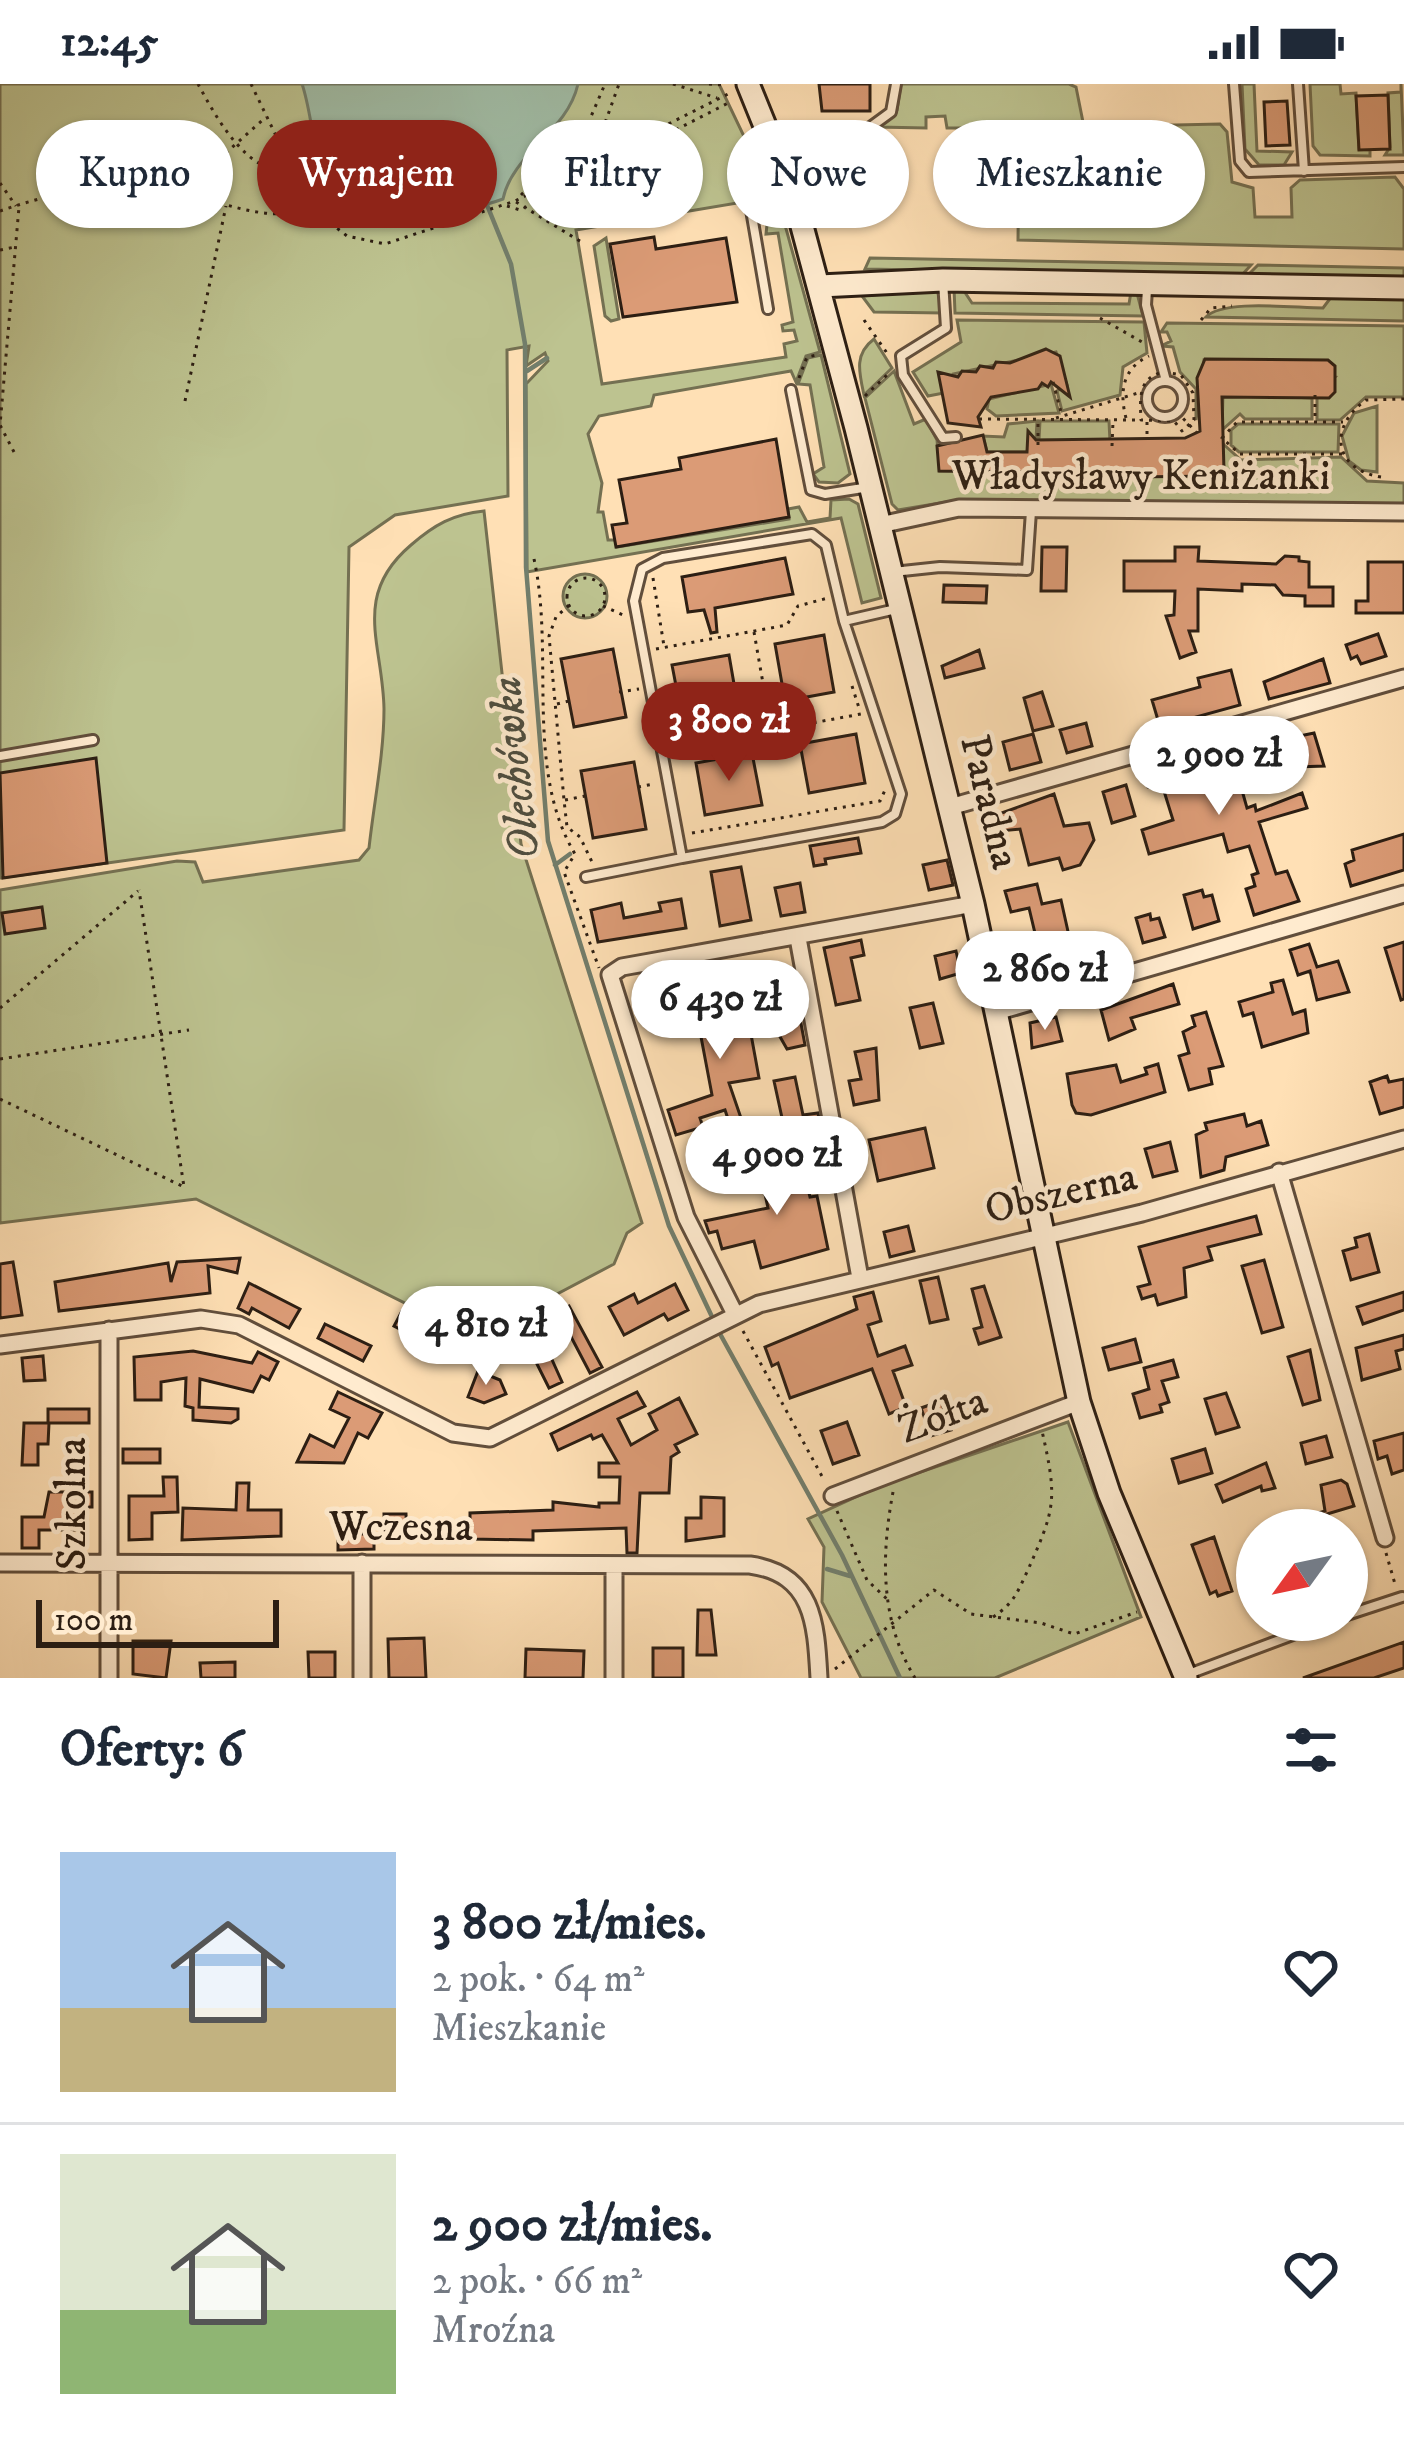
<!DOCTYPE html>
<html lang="pl">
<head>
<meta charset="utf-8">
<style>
	body { margin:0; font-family:"IM FELL DW Pica",serif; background:#f6f6f7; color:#1f2937; height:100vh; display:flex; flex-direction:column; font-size:45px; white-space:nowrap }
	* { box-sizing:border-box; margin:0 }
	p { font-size:39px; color:#747a83 }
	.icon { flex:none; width:66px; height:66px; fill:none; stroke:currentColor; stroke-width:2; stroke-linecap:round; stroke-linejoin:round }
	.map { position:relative; height:1594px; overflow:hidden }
	.details { display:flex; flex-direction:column; background:#fff; flex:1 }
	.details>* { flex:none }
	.banner { position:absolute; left:36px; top:36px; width:1332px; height:108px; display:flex; gap:24px }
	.needle { width:78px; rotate:237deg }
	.tools { position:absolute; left:1236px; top:1425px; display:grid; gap:24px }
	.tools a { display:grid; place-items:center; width:132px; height:132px; border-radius:50%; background:#fff; box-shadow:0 3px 9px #0004; font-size:60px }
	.scale { position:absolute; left:36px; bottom:30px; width:243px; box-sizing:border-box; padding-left:12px; border:6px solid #2c1e13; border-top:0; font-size:33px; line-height:42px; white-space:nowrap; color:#2c1e13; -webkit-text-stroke:9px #ffebcf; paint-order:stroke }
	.price { position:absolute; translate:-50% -102px; padding:0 27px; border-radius:42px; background:#fff; color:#222; font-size:39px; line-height:78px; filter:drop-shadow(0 3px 6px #0008) }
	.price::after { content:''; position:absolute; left:50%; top:72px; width:36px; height:27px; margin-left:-18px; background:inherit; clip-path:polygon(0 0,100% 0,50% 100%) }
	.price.on { background:#8f2418; color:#fff }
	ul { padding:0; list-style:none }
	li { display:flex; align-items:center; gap:36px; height:300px; padding:0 60px }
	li+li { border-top:3px solid #e0e1e3 }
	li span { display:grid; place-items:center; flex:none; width:336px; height:240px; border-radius:0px; color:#555 }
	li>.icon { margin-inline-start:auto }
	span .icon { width:144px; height:144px; fill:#fffc; stroke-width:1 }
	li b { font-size:51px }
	h2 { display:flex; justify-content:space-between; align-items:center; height:144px; padding:0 60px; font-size:51px }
	.tag { padding:0 42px; border-radius:54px; background:#fff; box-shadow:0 3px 9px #0004; font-size:42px; line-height:108px }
	.tag.on { background:#8f2418; color:#fff }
	.status { display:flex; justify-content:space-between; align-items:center; height:84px; padding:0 60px; background:#fff; direction:ltr }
	.status svg { height:33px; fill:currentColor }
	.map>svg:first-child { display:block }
	.green { fill:#bdc390; stroke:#747052; stroke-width:3 }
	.water { fill:#a1bea8; stroke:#727e6c; stroke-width:3 }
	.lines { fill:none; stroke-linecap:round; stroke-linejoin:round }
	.stream { stroke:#727e6c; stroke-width:4.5 }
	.building { fill:#db9b76; stroke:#2c1e13; stroke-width:3 }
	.lane-casing { stroke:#614e3c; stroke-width:14 }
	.street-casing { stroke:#614e3c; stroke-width:21 }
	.secondary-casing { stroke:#2c1e13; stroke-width:27 }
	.path { stroke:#2c1e13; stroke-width:3; stroke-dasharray:3 6; stroke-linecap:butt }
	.lane { stroke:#ffebcf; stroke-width:8 }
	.street { stroke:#ffebcf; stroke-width:15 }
	.secondary { stroke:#ffebcf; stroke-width:21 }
	.labels { text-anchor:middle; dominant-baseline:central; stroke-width:9; stroke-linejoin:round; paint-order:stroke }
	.street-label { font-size:42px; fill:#2c1e13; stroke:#ffebcf }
	.water-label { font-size:45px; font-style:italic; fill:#4f4e40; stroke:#ffebcf }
</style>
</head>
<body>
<div class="status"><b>12:45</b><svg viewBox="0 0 49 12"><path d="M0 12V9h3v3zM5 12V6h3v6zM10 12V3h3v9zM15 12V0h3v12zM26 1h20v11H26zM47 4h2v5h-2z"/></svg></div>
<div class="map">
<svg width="1404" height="1594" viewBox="0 0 1404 1594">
	<rect width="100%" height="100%" fill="#ffe0b5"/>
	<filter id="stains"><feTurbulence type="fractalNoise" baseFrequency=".00167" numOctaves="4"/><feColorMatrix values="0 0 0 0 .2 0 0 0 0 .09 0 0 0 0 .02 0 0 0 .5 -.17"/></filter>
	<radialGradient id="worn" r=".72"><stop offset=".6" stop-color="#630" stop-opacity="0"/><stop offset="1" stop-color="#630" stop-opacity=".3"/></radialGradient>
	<path class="green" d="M0 0H719L773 113 576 146 602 300 786 273 784 260 797 257 794 246 783 247 782 241 793 238 778 149 766 150 768 131 782 130 820 268 806 272 796 298 791 287 654 311 651 322 599 332 588 350 602 399 598 428H603L608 456H615L617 463 789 435 788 425 799 423 807 438 830 434 831 416 849 415 858 420 881 514 862 519 841 434 527 488 526 300 548 277 545 269 526 282 529 262 507 266 508 412 395 431 349 463 344 746 0 794Z
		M901 0H1069L1076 3 1084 43 1220 40 1227 48 1232 98 1253 104 1255 133H1292L1291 104 1300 96 1395 93 1404 105V165L1018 156 1019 55 1040 53V44H947L945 32 926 33V44L878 43 897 26Z
		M1242 0H1254L1257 67 1292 68 1284 81H1259L1245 65Z
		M1310 0H1340L1341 10 1356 9 1359 65 1370 66V72L1320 71 1313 62Z
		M1401 0 1404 71H1385L1390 63 1388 9 1401 8Z
		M606 154 619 235 611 237 605 232 594 162Z
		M870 174 1251 181 1241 192 865 185Z
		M1258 181 1404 184V195L1246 193Z
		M954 204 964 207 972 219 1129 220 1131 208 1137 209 1143 232 955 229Z
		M937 205 943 229 874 228 862 212Z
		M1332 212 1404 214V237L1206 233C1223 215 1294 224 1323 224Z
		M957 236 1144 238 1147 269 1123 283 1120 311 1062 327 1057 307 1067 301 1056 268 953 290 944 309 928 312 913 288 961 258Z
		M1167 239 1404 242V313H1366L1340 336H1317V311L1335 293 1204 276 1196 336V305L1180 288 1173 263 1161 262 1171 257 1167 248H1161Z
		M874 255 892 284 864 311C859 288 854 270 874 255Z
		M821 271 850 390 838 399 819 398 813 390 824 383 810 301 798 300 808 274Z
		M894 287 914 340 926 335 937 356 940 387C968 387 998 386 1027 388 1056 390 1085 400 1116 390L1224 386 1222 359 1241 376 1341 373 1367 397 1404 399V422L952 417 898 426 892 420 865 314Z
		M1051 300 1059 329 996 332 987 325 989 315Z
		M1223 310 1312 314V335H1245L1240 330 1222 346Z
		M1377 322V388L1361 386 1349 377 1342 352 1354 329Z
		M1037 337 1036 356 1030 353 1027 368H987L983 352 1004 353 1008 340Z
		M1040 337H1109L1110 358 1039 356Z
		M1238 340H1339L1338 368H1239L1231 361V346Z
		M484 427 521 760 642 1139 627 1149 614 1180 483 1249 453 1243 196 1115 0 1139V806L177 777 195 778 203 798 359 776 369 764C374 718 384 670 384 625 383 560 351 512 411 461 434 441 453 430 484 427Z
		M563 512a22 22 0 1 1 44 0a22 22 0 1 1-44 0Z
		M1068 1338 1141 1533 995 1594H861L822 1518 824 1463 808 1435 882 1401Z"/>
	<path class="water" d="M302 0H578C567 49 513 68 503 115 460 131 467 114 432 119 413 122 398 136 378 135 311 135 318 45 302 0Z"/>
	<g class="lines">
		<path class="stream" d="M487 121 511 180 525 260 526 483 548 757 669 1142 714 1237
			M527 287 547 274
			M555 781 570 770
			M719 1248 842 1471 900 1594
			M827 1485 850 1492"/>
	</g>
	<path class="building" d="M819 0H870V27H822Z
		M1388 11 1390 65 1359 66 1356 12Z
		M1287 17 1290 61 1266 62 1264 18Z
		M654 153 656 165 726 154 737 218 623 233 610 160Z
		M1046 265 1060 272 1070 313 1051 298 1048 303 1042 299 1038 305 991 313 978 333 981 343 948 339 938 288 958 293 962 287 976 288 980 282 993 284 996 278 1010 279Z
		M1205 275 1328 276 1335 282V308L1329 314 1222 313 1224 387 1219 392 1038 394 1032 388 939 387 937 362 983 351 987 368H1027L1028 347 1036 356 1185 354 1200 347 1197 294Z
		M776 355 789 433 616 463 612 441 627 439 619 396 681 385 679 374Z
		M1042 463H1067L1066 507H1041Z
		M1175 463H1199L1198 477 1276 480 1285 472 1299 473V477L1309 478V503H1333V522H1305V512L1283 511 1275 501 1242 500V507L1198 505V547H1189L1196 568 1180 574 1166 532 1174 531 1175 507H1124V477H1175Z
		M785 474 793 510 715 524 717 548 711 549 704 526 688 528 682 493Z
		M1368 478H1404V529H1356V517H1368Z
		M944 501 987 502 986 519 943 518Z
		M1378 550 1386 572 1361 580 1357 572 1351 575 1346 561Z
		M824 551 834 608 785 617 775 560Z
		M613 565 626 633 574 643 561 575Z
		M979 566 984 584 945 594 942 582Z
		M729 571 738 623 682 633 672 581Z
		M1323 575 1330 599 1269 615 1264 598Z
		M1231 586 1240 621 1160 643 1152 616 1200 603 1198 594Z
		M1042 608 1053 642 1033 647 1024 614Z
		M1086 639 1092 662 1067 669 1060 646Z
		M1314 649 1324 682 1296 683 1290 654Z
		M856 650 865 699 809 709 800 660Z
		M1033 650 1041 678 1010 686 1003 658Z
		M1219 662 1223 674 1232 671 1247 724 1255 721 1256 727 1302 709 1307 724 1259 738 1276 790 1287 787 1299 817 1254 831 1246 805 1255 802 1252 791 1258 789 1249 762 1228 768 1223 750 1149 770 1142 746 1173 736 1164 707 1148 703 1143 684Z
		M752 669 762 721 705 731 696 679Z
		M96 674 107 779 3 794 0 689Z
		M634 678 646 745 593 754 581 687Z
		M1126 701 1135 732 1112 739 1103 708Z
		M1054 710 1064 742 1089 739 1094 756 1080 781 1063 786 1059 774 1029 781 1020 745 989 748 985 735Z
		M1404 750V786L1351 802 1345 780 1354 776 1352 766Z
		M858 754 861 769 825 775 826 780 814 782 810 762Z
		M947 776 953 801 929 806 923 781Z
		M741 783 751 836 720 842 711 788Z
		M800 799 805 828 781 832 775 804Z
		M1037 800 1042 820 1061 816 1071 861 1039 866 1029 824 1011 828 1005 807Z
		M1202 806 1204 813 1212 811 1219 837 1193 845 1184 811Z
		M681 815 686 844 598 858 591 826 621 819 624 834 661 827 659 819Z
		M42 823 45 844 5 850 2 829Z
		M1150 830 1151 836 1159 834 1165 853 1143 859 1136 834Z
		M861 856 864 871 851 874 860 916 836 921 824 864Z
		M1404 858V915L1401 916 1385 864Z
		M1309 860 1317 883 1338 877 1349 908 1317 916 1310 887 1298 891 1290 866Z
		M956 867 961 889 940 895 935 872Z
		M1283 896 1293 930 1305 926 1308 949 1262 963 1253 929 1243 932 1239 918 1273 908 1271 899Z
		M1173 900 1179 920 1131 934 1135 945 1109 956 1101 926Z
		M744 912 759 994 729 999 742 1037 730 1041 725 1026 700 1034 703 1043 676 1051 668 1026 712 1011 695 921Z
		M796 913 805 961 787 965 775 944 771 918Z
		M933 919 943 959 920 964 910 924Z
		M1206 928 1223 982 1209 985 1212 1000 1189 1006 1179 972 1189 969 1183 948 1195 942 1192 932Z
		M1056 933 1062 957 1032 964 1030 939Z
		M876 964 879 1016 854 1021 849 997 861 995 855 968Z
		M1158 980 1165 1008 1091 1031 1076 1029 1072 1021 1067 990 1116 981 1121 998 1147 990 1145 984Z
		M1387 992 1389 998 1404 995V1023L1380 1030 1370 998Z
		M795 993 803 1031 818 1029 822 1053 797 1058 794 1041 784 1043 774 997Z
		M1244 1030 1247 1042 1261 1037 1268 1061 1226 1073 1224 1086 1201 1093 1196 1051 1207 1046 1205 1039Z
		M925 1044 934 1084 878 1097 869 1056Z
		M1170 1058 1177 1087 1153 1093 1145 1065Z
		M771 1071 773 1080 801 1076 810 1113 817 1112 828 1165 761 1184 754 1157 722 1165 717 1147 709 1149 705 1137 768 1124 757 1074Z
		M1256 1132 1261 1150 1208 1163 1212 1176 1184 1184 1186 1213 1158 1221 1155 1211 1142 1215 1138 1203 1150 1200 1139 1163Z
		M908 1142 914 1167 890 1173 884 1148Z
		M1369 1150 1379 1188 1351 1196 1343 1167 1357 1163 1355 1154Z
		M240 1174 237 1189 208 1182 210 1209 59 1227 55 1198 168 1179 171 1198 177 1178Z
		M1264 1176 1283 1243 1262 1249 1242 1182Z
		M13 1178 22 1231 0 1234V1180Z
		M938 1193 948 1235 930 1239 920 1197Z
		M249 1199 300 1225 289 1244 252 1224 249 1230 238 1224Z
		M675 1200 688 1226 668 1236 664 1230 624 1251 609 1223 634 1210 638 1219Z
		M984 1202 1001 1253 979 1260 974 1245 982 1243 972 1205Z
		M873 1208 881 1237 868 1241 878 1272 905 1262 912 1281 893 1287 906 1323 889 1330 872 1285 790 1314 778 1279 772 1282 765 1263 857 1225 854 1213Z
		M1404 1208V1226L1363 1240 1357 1223Z
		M569 1222 602 1283 590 1289 558 1228Z
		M402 1227 439 1246 431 1261 394 1242Z
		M325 1240 371 1262 363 1277 318 1254Z
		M536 1240 562 1298 549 1304 526 1258 502 1270 497 1260Z
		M1404 1251V1265L1396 1267 1400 1285 1362 1296 1356 1264Z
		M1135 1255 1141 1278 1109 1286 1103 1264Z
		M1310 1266 1320 1316 1303 1321 1288 1273Z
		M193 1267 252 1279 258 1268 278 1278 269 1296 261 1292 253 1308 200 1295 199 1323 238 1325V1335L231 1339 193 1336V1324L185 1322 186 1294 161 1298V1316H135L134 1273Z
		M43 1272 45 1296 24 1297 22 1274Z
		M1173 1276 1178 1293 1162 1297 1169 1318 1160 1321 1162 1328 1140 1334 1133 1310 1149 1305 1144 1284Z
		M478 1287 500 1296 506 1310 484 1319 468 1313Z
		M338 1308 382 1329 368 1354 358 1349 344 1379 297 1378 310 1351 334 1363 349 1334 330 1325Z
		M637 1308 645 1322 618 1335 631 1361 657 1346 649 1330 679 1314 697 1350 675 1361 679 1368 671 1373 669 1409H640L637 1469H627L626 1444 533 1447V1456L470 1455V1429L553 1426V1418L599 1423V1419H619L620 1393H599V1379H618L602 1351 593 1355 591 1351 558 1366 551 1350Z
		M1226 1309 1239 1343 1216 1350 1205 1315Z
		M941 1317 951 1346 931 1352 921 1324Z
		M48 1325H89V1339H48Z
		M847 1338 859 1371 833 1380 821 1347Z
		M24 1339H49L48 1360H38V1381H22Z
		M1404 1349V1386L1392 1390 1387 1372 1378 1375 1374 1357Z
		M1326 1352 1332 1373 1306 1380 1301 1359Z
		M123 1365H160V1379H123Z
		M1205 1365 1212 1389 1179 1399 1172 1375Z
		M1266 1379 1275 1404 1262 1407 1261 1402 1223 1418 1216 1401Z
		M163 1393H177L178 1428 152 1429V1455L129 1456V1412H164Z
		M1341 1396 1347 1400 1354 1422 1327 1430 1331 1441 1306 1446 1303 1434 1325 1427 1321 1401Z
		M237 1399H249L248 1426H281V1452L182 1456 183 1424 236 1426Z
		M49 1408H92V1423H77V1446H39V1464H22V1433H44Z
		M701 1413 724 1414V1452L686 1457V1434H701Z
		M384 1430H406L407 1454 385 1455Z
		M338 1450H374V1465L338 1466Z
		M1214 1453 1232 1507 1218 1512 1216 1507 1210 1510 1192 1461Z
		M698 1526H711L716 1571H697Z
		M424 1554 426 1594H389L388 1555Z
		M133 1557H171L166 1594 133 1590Z
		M1404 1558V1584L1374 1594H1303Z
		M653 1564H683V1594H653Z
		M526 1565 584 1567 583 1594H525Z
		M308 1568H335V1594H309Z
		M235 1578V1594H201L200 1579Z"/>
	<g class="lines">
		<defs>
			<path id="lane" d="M1234 0 1240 77 1249 88 1404 83
				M1298 0 1304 87
				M770 47H865L891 28 896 0
				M943 197 946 244 901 272 903 291 943 354 956 353
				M1147 205 1146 221 1166 297
				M768 225 751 126 793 117
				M1147 315a18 18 0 1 1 36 0a18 18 0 1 1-36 0Z
				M791 306 811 406 825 410 869 403
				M893 488 940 483 1027 486 1031 427
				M844 537 826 461 812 450 663 474 642 485 634 517 682 774 882 738 895 730 901 710 844 537 896 525
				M0 672 93 656
				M586 793 682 774
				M1347 1531 1402 1513
				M1186 1591 1333 1536"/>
			<path id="street" d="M880 441 959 424 1404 428
				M950 723 1404 594
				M798 854 860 1194
				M996 928 1404 810
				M1279 1088 1385 1454
				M735 1230 686 1133 610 891 622 883 973 820
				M109 1246V1594
				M0 1261 201 1235 239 1241 453 1349 490 1354 759 1220 1142 1129 1404 1055
				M833 1412 1079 1318
				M0 1479 750 1481C814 1490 816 1540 819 1594
				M614 1481V1594
				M362 1594V1479"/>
			<path id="secondary" d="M748 0 795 116 856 344 973 820 1079 1318 1109 1409 1186 1594
				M820 202 943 196 1404 204"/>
		</defs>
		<use href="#lane" class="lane-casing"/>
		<use href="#street" class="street-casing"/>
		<use href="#secondary" class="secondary-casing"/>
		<path class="path" d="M198 0C215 31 245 88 286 87
			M251 0 311 124 347 152 385 160 515 117 728 10
			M673 0 717 14
			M709 0 724 1
			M587 89 619 0
			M0 99 16 122
			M162 103 227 68 266 33
			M521 111 583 51 605 0
			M516 118 583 159
			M507 122 520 126 732 17
			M0 127C52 109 109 97 164 105 213 112 260 141 309 125
			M0 166 15 163
			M1100 234 1142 258
			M864 236 887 269
			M1201 236 1211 224 1232 222
			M1164 288 1181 291 1193 309 1194 336 1182 347 1174 337 1141 336C1140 314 1138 293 1164 288Z
			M799 294 807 273 817 271
			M1053 298 1061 328
			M1315 311V336
			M865 312 888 290
			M185 317 226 122
			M1177 328 1196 348
			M1056 334 1138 309
			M1126 334C1119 307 1123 284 1149 272
			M979 335 1139 336
			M1147 338V353
			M1038 361V337
			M1112 362 1113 337
			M14 368 0 341 19 123
			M1342 370H1240L1222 354 1237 338H1343
			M1381 393C1332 385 1329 342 1366 316L1404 315
			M534 475C555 570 524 685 575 770L564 788 599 884
			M653 494 664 562
			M567 513a19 19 0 1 1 38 0a19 19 0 1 1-38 0Z
			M569 521 556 533 549 552 564 716 567 743 580 753 592 778
			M603 522 623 531
			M754 548 771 645
			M656 565 787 541 798 522 828 514
			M852 602 860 627
			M619 608 639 605
			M557 620 569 617
			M672 665 861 630
			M638 703 654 700
			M565 716 585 712
			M692 749 880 717 886 704
			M0 924 138 807
			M0 975 189 946
			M0 1015 184 1103 139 806
			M743 1247 824 1396
			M893 1408C881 1472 880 1537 915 1594
			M837 1427 867 1496 889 1517
			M1386 1469 1395 1500
			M993 1533C1014 1519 1017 1509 1027 1488 1055 1425 1058 1417 1042 1347
			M835 1585 934 1506 971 1530 1041 1539 1074 1550 1137 1528"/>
		<use href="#lane" class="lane"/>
		<use href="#street" class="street"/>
		<use href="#secondary" class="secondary"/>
	</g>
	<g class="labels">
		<g class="street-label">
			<text x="1141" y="393">Władysławy Keniżanki</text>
			<text transform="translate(989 718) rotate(76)">Paradna</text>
			<text transform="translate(1061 1110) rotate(-13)">Obszerna</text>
			<text transform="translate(943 1332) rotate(-21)">Żółta</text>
			<text transform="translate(73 1420) rotate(-90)">Szkolna</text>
			<text x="401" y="1444">Wczesna</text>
		</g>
		<g class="water-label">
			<text transform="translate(516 684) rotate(-96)">Olechówka</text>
		</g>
	</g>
	<rect width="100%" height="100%" filter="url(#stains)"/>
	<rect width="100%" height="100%" fill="url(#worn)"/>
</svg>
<div class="tools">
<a><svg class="needle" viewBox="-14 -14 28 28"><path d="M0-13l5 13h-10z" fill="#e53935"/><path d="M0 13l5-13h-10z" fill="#747a83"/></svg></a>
</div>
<div class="scale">100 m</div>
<b class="price on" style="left:729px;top:700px">3 800 zł</b>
<b class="price" style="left:1219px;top:734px">2 900 zł</b>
<b class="price" style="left:1045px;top:949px">2 860 zł</b>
<b class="price" style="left:720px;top:978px">6 430 zł</b>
<b class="price" style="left:777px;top:1134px">4 900 zł</b>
<b class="price" style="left:486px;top:1304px">4 810 zł</b>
<div class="banner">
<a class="tag">Kupno</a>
<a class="tag on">Wynajem</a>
<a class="tag">Filtry</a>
<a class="tag">Nowe</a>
<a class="tag">Mieszkanie</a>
</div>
</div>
<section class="details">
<h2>Oferty: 6<svg class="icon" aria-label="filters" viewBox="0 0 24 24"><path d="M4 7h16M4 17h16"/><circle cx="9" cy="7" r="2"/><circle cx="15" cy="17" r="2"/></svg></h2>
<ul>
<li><span style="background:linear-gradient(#a9c7e8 65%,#c2b280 0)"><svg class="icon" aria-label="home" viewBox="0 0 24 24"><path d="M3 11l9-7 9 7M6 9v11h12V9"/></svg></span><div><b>3 800 zł/mies.</b><p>2 pok. · 64 m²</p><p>Mieszkanie</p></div><svg class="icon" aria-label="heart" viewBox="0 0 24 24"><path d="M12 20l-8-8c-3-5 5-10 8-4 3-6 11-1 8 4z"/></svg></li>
<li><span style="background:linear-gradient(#dfe7d0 65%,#8fb573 0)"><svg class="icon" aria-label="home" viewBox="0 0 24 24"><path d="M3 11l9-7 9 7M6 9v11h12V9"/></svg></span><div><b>2 900 zł/mies.</b><p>2 pok. · 66 m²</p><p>Mroźna</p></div><svg class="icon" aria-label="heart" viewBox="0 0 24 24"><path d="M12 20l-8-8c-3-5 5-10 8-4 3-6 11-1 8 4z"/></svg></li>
</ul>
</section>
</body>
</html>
